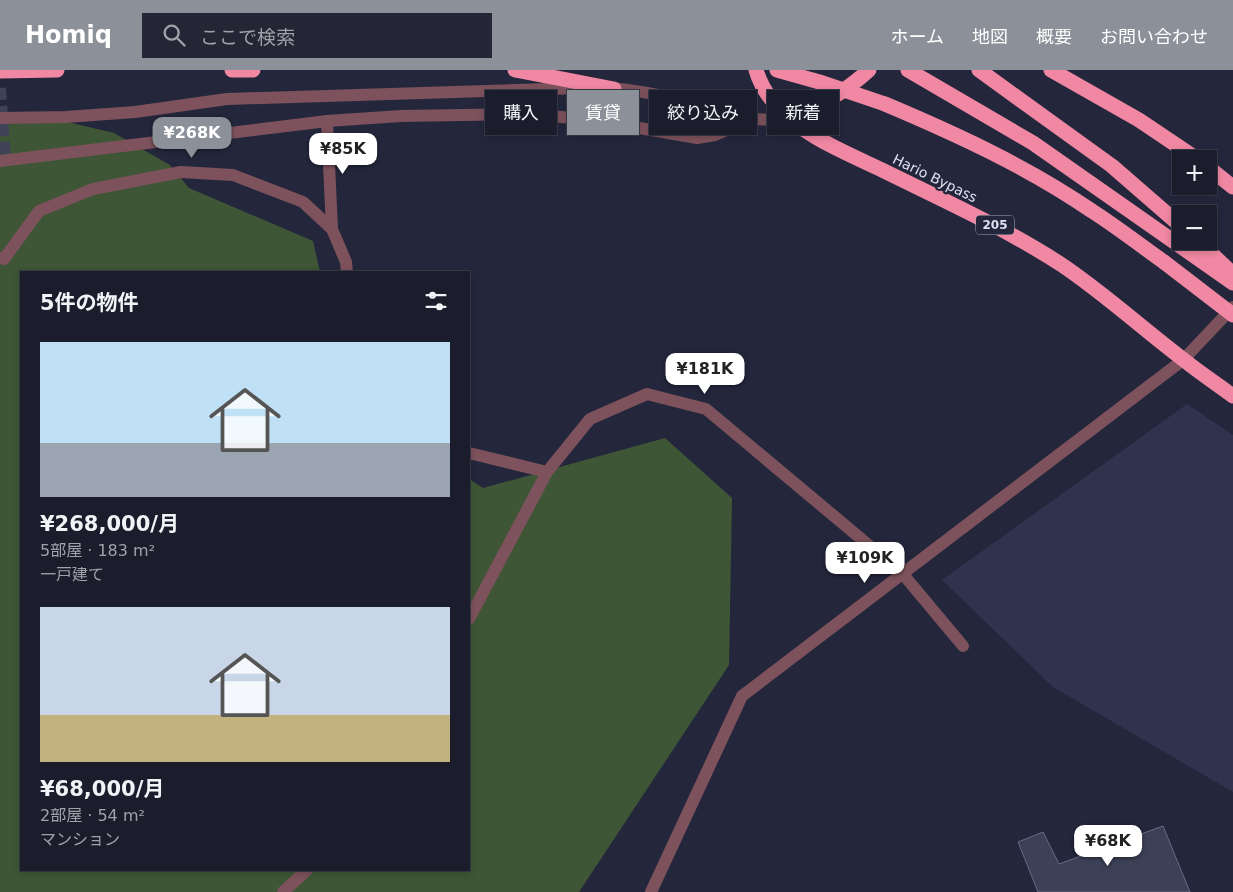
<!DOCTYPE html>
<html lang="ja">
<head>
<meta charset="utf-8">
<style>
	body { margin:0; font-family:"DejaVu Sans","Noto Sans JP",sans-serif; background:#242635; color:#f1f3f6; height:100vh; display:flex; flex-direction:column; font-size:19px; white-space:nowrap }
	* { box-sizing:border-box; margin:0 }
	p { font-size:16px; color:#a0a2aa }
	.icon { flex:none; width:28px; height:28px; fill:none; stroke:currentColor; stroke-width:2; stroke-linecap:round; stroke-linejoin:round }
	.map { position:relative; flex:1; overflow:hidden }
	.panel { position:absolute; left:20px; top:201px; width:450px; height:600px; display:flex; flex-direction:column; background:#1b1d2d; border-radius:0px; box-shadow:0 2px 8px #0003,0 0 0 1px #393b49 }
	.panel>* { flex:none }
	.hud { position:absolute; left:485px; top:20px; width:475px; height:45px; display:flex; gap:10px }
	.buttons { position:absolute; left:1172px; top:80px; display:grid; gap:10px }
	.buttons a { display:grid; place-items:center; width:45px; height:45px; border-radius:0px; background:#1b1d2d; box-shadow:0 2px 8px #0003,0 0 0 1px #393b49; font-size:25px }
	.price { position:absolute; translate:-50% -42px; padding:0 11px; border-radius:10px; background:#fff; color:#222; font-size:16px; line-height:32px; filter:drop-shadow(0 1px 2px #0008) }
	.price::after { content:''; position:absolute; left:50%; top:30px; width:15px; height:11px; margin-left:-8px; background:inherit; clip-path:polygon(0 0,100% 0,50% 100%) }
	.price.on { background:#8c9099; color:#fff }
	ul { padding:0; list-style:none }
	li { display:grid; align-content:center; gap:10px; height:265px; padding:0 20px }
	li span { display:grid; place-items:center; height:155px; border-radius:0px; color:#555 }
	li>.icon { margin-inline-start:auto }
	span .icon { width:90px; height:90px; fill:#fffc; stroke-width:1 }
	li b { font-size:21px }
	h2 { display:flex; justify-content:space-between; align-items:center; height:60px; padding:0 20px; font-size:21px }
	.pill { padding:0 18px; border-radius:0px; background:#1b1d2d; box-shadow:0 2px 8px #0003,0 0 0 1px #393b49; font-size:18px; line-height:45px }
	.pill.on { background:#8c9099; color:#fff }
	header { display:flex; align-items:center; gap:30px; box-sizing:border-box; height:70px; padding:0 25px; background:#8c9099; color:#fff }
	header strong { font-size:24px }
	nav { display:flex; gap:28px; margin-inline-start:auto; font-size:18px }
	.search { width:350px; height:45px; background:#242635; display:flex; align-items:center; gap:12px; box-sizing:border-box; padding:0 18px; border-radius:0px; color:#a0a2aa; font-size:19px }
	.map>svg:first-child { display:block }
	.built { fill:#2f334d }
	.green { fill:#3e5635 }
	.building { fill:#3d4157; stroke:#676c84 }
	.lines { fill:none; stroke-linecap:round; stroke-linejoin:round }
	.minor-tunnel { stroke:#404357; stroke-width:12; stroke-dasharray:12 6; stroke-linecap:butt }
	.minor { stroke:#7d525c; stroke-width:12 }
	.highway { stroke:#f087a3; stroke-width:15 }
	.highway-bridge { stroke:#f087a3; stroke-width:15 }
	.labels { text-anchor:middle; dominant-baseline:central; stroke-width:4.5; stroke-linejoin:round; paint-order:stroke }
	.shield { fill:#24273c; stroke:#a6a8b9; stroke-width:1 }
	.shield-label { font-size:12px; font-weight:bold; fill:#dee0ee }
	.street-label { font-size:14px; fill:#dee0ee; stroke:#24273c }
</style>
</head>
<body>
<header>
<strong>Homiq</strong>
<div class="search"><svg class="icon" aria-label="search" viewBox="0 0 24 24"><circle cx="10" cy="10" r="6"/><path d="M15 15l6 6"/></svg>ここで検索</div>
<nav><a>ホーム</a><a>地図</a><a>概要</a><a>お問い合わせ</a></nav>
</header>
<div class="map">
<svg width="1233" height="822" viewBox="0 0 1233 822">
	<rect width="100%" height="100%" fill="#24273c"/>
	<path class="built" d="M1187 334 1233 365V722L1053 617 942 510Z"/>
	<path class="green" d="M38 45 114 63 170 95 189 118 313 171 320 202H21V800H469V409L483 418 665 368 732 428 729 595 579 822H0V53Z"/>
	<path class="building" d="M1163 756 1190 822H1038L1018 772 1043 762 1059 794Z"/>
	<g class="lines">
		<path class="minor-tunnel" d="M0 18 5 91"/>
		<path class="minor" d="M604 18C637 19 671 27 703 36 739 46 751 53 790 48
			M0 48 66 47 135 42 227 29 582 18
			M327 51 332 159
			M0 91 327 51 401 46 520 44 588 49 697 68 715 65 731 58 743 49
			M0 188 4 189 39 141 93 119 181 102 233 105 303 132 332 159 346 192 347 202
			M469 383 547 402 590 349 647 324 706 339 902 503 963 576
			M469 549 547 402
			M283 822 307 800
			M651 822 742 626 1183 290 1233 237"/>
		<path class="highway" d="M232 0H253
			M515 0 614 19
			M756 0C772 54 836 78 882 100 943 130 1005 158 1062 195 1105 224 1143 259 1184 290 1200 303 1217 314 1233 326
			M908 0 1033 73 1233 213
			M979 0 1112 96 1181 156
			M1051 0 1139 50 1197 89
			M0 1 57 0
			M885 34C956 64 1028 97 1092 141 1117 157 1140 175 1164 192
			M790 48C820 37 845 22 869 0
			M1209 98 1233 117
			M1198 171 1232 203"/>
		<path class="highway-bridge" d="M777 0 823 13 885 34
			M1164 192 1233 245"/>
	</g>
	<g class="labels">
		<rect class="shield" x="976" y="145.5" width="38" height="19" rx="4"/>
		<g class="shield-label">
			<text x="995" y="155">205</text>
		</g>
		<g class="street-label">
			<text transform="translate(935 108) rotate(26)">Hario Bypass</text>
		</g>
	</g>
</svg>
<div class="buttons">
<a>+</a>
<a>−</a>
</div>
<b class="price on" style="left:192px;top:89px">¥268K</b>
<b class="price" style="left:343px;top:105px">¥85K</b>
<b class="price" style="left:705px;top:325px">¥181K</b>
<b class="price" style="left:865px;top:514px">¥109K</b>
<b class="price" style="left:1108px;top:797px">¥68K</b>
<div class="hud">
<a class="pill">購入</a>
<a class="pill on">賃貸</a>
<a class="pill">絞り込み</a>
<a class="pill">新着</a>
</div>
<section class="panel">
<h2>5件の物件<svg class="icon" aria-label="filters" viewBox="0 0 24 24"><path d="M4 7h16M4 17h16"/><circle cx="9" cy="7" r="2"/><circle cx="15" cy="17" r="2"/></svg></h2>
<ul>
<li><span style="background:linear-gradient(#bfe0f5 65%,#9aa5b1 0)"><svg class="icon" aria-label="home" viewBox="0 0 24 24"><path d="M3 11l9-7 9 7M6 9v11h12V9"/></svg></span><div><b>¥268,000/月</b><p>5部屋 · 183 m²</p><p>一戸建て</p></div></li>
<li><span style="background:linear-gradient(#c9d6e8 70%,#c2b280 0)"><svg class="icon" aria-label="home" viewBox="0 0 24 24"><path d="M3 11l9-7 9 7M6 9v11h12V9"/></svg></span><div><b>¥68,000/月</b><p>2部屋 · 54 m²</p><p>マンション</p></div></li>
</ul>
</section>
</div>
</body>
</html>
